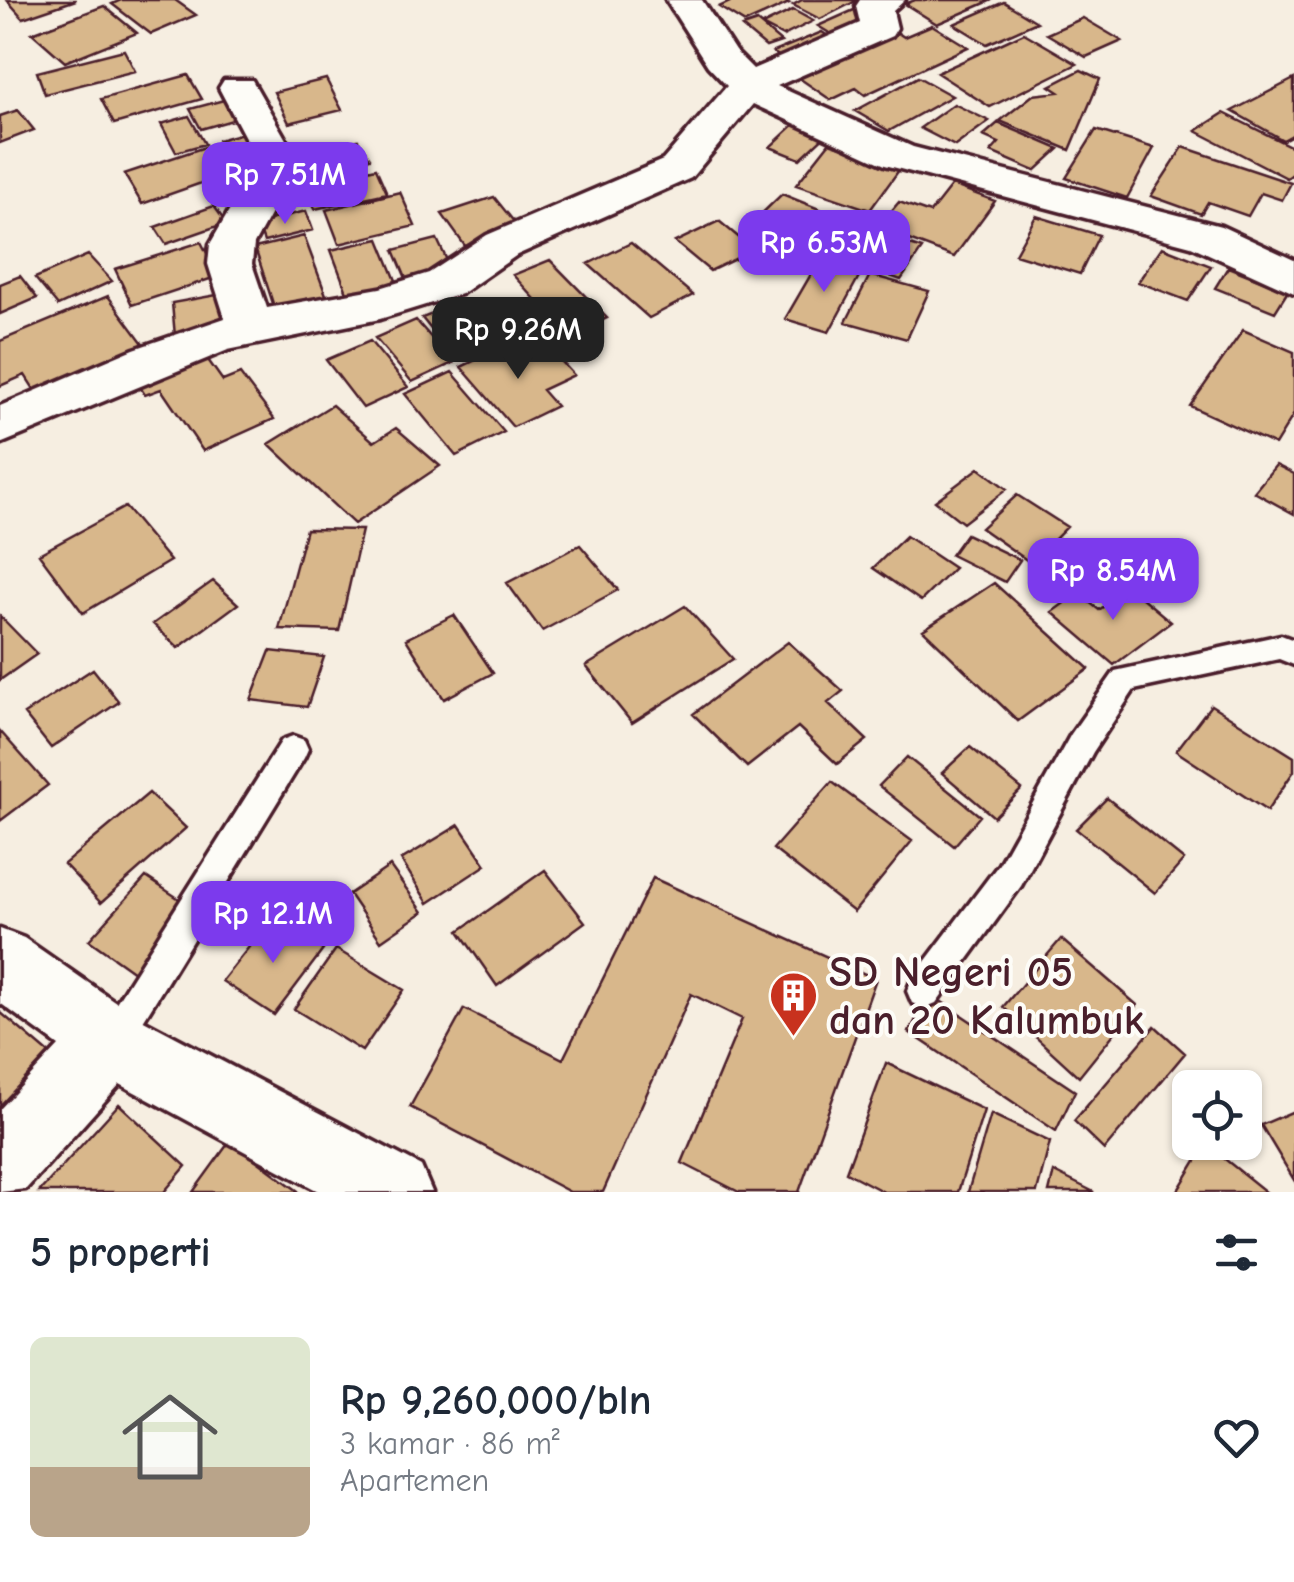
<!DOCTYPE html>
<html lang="id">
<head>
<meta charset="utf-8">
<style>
	body { margin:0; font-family:"Comic Neue",sans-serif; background:#f6f6f7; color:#1f2937; height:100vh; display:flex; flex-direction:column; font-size:38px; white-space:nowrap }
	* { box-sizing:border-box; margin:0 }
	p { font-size:32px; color:#747a83 }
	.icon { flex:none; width:55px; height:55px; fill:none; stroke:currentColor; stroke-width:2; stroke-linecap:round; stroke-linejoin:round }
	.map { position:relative; height:1192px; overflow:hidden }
	.sheet { display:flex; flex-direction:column; background:#fff; flex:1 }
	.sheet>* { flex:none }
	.controls { position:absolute; left:1172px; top:1070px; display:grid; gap:20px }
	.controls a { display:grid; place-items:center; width:90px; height:90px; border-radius:15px; background:#fff; box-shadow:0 2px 8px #0004; font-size:50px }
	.price { position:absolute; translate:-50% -85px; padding:0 22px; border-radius:20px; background:#7c3aed; color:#fff; font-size:32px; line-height:65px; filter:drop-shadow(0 2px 5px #0008) }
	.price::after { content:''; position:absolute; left:50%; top:60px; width:30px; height:22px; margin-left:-15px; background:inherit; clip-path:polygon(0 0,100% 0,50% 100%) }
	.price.current { background:#222; color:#fff }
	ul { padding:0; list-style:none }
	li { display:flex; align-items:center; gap:30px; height:250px; padding:0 30px }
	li+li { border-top:2px solid #e0e1e3 }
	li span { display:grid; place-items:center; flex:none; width:280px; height:200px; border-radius:15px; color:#555 }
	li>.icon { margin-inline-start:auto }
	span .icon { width:120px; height:120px; fill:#fffc; stroke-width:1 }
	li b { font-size:42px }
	h2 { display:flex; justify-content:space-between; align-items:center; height:120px; padding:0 30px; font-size:42px }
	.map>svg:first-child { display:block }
	.building { fill:#d8b78b; stroke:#4a1f2b; stroke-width:2.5 }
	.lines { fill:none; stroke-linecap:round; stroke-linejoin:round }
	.lane-casing { stroke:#4a1f2b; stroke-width:7 }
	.street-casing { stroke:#4a1f2b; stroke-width:7 }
	.lane { fill:#fdfcf7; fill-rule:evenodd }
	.street { fill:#fdfcf7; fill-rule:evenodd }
	.labels { text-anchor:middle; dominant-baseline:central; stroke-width:8; stroke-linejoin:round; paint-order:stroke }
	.near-poi-label { font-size:42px; font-weight:bold; fill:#4a1f2b; stroke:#fdfcf7; text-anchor:start }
</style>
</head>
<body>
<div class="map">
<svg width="1294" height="1192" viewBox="0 0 1294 1192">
	<rect width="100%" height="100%" fill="#f6eee1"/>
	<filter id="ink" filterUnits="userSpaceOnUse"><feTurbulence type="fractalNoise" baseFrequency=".01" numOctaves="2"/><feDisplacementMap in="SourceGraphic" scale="20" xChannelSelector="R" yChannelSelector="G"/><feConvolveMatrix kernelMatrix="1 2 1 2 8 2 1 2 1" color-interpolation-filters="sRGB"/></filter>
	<g filter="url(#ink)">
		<path class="building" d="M7 0H76L23 18Z
			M121 0H175L196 15 151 34 112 4Z
			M734 0H784L789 3 745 23 719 7Z
			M802 0H858L820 19 793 5Z
			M915 0H992L937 24 905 4Z
			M1004 2 1037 22 987 44 954 24Z
			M104 6 137 33 65 62 32 33Z
			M793 10 813 21 783 36 762 25Z
			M854 10 876 23 841 40 818 26Z
			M1083 18 1122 41 1086 57 1047 34Z
			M757 22 781 42 766 47 742 27Z
			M932 25 968 47 865 95 856 88 831 100 799 78 898 33 904 37Z
			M822 32 838 43 788 63 773 52Z
			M1024 33 1077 64 990 107 937 73Z
			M124 50 135 71 45 94 37 72Z
			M1081 70 1100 79 1070 150 1000 121 1033 95 1059 92 1050 86Z
			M188 75 202 99 114 124 101 99Z
			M918 77 952 96 889 131 855 111Z
			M326 79 342 110 289 123 274 92Z
			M1294 79V134L1283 140 1232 111Z
			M224 100 236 119 201 129 190 109Z
			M954 104 989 121 955 146 920 128Z
			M18 110 34 130 0 143V116Z
			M1224 113 1294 148V173L1287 178 1196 131Z
			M189 116 205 144 176 152 161 124Z
			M799 120 829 132 800 159 770 147Z
			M998 123 1059 149 1035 171 991 152 999 143 983 136Z
			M1096 130 1154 148 1127 198 1066 178Z
			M250 131 259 146 228 155 218 140Z
			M358 140 370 158 330 169 319 152Z
			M829 143 902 166 870 210 796 185Z
			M205 147 224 175 142 204 124 174Z
			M1183 147 1291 183 1282 200 1261 193 1248 216 1208 202 1201 214 1151 196Z
			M376 168 387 193 315 209 305 185Z
			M952 185 995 201 954 257 877 228 899 202 930 213Z
			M400 192 415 226 339 244 326 210Z
			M782 194 844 219 816 250 752 223Z
			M494 197 519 228 465 246 442 214Z
			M214 206 226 223 166 244 155 227Z
			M306 211 313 230 264 242 257 223Z
			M1036 216 1099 235 1080 274 1015 254Z
			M719 221 754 250 710 271 675 242Z
			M856 227 883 237 860 265 833 255Z
			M304 236 329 303 277 316 255 248Z
			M379 239 397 283 348 295 331 250Z
			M437 239 452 271 408 283 394 250Z
			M892 239 922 249 901 280 870 269Z
			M201 242 219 276 132 305 115 269Z
			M631 243 693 295 649 318 588 264Z
			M1162 247 1211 266 1188 301 1138 282Z
			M88 255 112 281 58 306 35 278Z
			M821 257 863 269 829 332 785 319Z
			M550 260 607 318 569 336 513 275Z
			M1228 267 1288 291 1275 312 1215 288Z
			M870 275 929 291 907 339 846 322Z
			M20 276 37 298 0 314V284Z
			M228 293 232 325 175 336 172 303Z
			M108 296 145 346 37 394 25 375 0 386V341Z
			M458 304 490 343 454 358 422 318Z
			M416 320 453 363 412 382 375 338Z
			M1243 330 1294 352V414L1275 445 1190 406Z
			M370 341 408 387 363 408 326 360Z
			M547 346 574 375 542 390 556 406 513 427 461 367 503 347 515 360Z
			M201 350 223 381 240 374 274 419 203 451 161 389 145 395 135 379Z
			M452 372 504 432 456 456 405 394Z
			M332 405 374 442 396 428 440 466 354 524 269 444Z
			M1276 465 1294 474V514L1254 492Z
			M979 468 1007 489 963 523 935 501Z
			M1017 495 1067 527 1031 563 981 528Z
			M125 507 170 561 83 613 39 554Z
			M306 529 362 530 339 631 279 629Z
			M966 534 1020 560 1005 582 951 555Z
			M906 536 954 568 921 601 873 568Z
			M580 545 618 590 542 631 507 583Z
			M213 581 238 604 178 648 153 624Z
			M994 583 1089 669 1018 721 923 630Z
			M1129 587 1171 622 1114 665 1052 612 1078 593 1099 610Z
			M685 606 733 659 632 723 586 666Z
			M454 615 493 673 444 699 406 639Z
			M0 616 37 654 0 680Z
			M788 642 843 691 828 703 867 740 837 764 798 727 747 767 693 714Z
			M270 651 324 657 307 707 251 700Z
			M93 669 119 702 51 748 24 714Z
			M1211 705 1294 757V771L1267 811 1176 751Z
			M0 731 48 785 0 821Z
			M970 747 1022 789 994 817 942 773Z
			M907 757 980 816 954 846 879 786Z
			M832 782 912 841 854 912 773 849Z
			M149 793 186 828 101 903 64 864Z
			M1107 798 1184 860 1155 893 1076 829Z
			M459 825 486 865 428 903 401 860Z
			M390 866 423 912 381 941 349 894Z
			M545 870 585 922 497 986 459 931Z
			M146 877 190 906 134 972 89 940Z
			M653 878 876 979 799 1192H739L682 1163 742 1019 691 994 603 1192H570L410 1107 464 1009 563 1059Z
			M272 918 323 950 274 1015 222 981Z
			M1061 939 1137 1005 1079 1077 1003 1007Z
			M336 949 404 990 362 1051 294 1009Z
			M930 994 1075 1091 1056 1131 909 1032Z
			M0 1012 66 1068 0 1118Z
			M1155 1026 1185 1053 1104 1150 1074 1121Z
			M886 1063 984 1110 958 1192H884L846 1172Z
			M119 1104 186 1166 164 1192H39Z
			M1294 1111V1180L1261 1125Z
			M991 1114 1050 1142 1037 1192H968Z
			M230 1141 298 1191V1192H193Z
			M1206 1144 1266 1192H1177Z
			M1054 1172 1094 1192H1049Z"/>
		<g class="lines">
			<defs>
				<path id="lane" d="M1281 635 1294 640V665L1279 659 1134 690 1093 752 1021 886 936 1003 924 1008 912 1003 907 991 912 979 999 864 1071 734 1115 671Z
					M293 736 304 740 308 749 304 758 124 1052 112 1057 100 1052 95 1040 100 1028 282 740Z"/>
				<path id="street" d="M666 0H702L735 51 753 69 860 23 856 6 860 0H905L893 11 897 28 892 36 777 86 913 147 1221 226 1294 260V293L1191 246 885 165 753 104 691 178 517 255 461 294 380 319 228 350 0 444V406L134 349 225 318 208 264 210 244 245 184 248 143 219 88 224 80H252L288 143 287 184 254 244 252 264 267 308 380 288 429 273 487 235 663 160 727 86 708 66Z
					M0 929 24 938 136 1016 421 1166 432 1192H320L120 1084 26 1189 0 1192V1109L59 1046 0 1003Z"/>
			</defs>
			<use href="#lane" class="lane-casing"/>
			<use href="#street" class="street-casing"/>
			<use href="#lane" class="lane"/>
			<use href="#street" class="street"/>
		</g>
	</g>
	<defs>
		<symbol id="building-pin" viewBox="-11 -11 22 30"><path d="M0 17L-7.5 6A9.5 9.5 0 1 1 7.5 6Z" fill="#c8321e" stroke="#fdfcf7"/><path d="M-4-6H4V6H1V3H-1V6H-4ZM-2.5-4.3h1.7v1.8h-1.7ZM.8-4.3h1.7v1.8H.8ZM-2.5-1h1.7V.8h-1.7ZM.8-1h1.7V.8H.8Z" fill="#fff"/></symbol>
	</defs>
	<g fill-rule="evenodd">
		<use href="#building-pin" x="766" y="968" width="55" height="75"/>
	</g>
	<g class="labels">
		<g class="near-poi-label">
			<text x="829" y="972">SD Negeri 05<tspan x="829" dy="48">dan 20 Kalumbuk</tspan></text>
		</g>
	</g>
</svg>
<div class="controls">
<a><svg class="icon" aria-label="locate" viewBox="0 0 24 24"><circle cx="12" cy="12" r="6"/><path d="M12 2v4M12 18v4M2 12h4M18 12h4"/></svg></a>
</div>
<b class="price" style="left:285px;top:227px">Rp 7.51M</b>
<b class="price" style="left:824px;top:295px">Rp 6.53M</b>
<b class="price current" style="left:518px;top:382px">Rp 9.26M</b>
<b class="price" style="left:1113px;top:623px">Rp 8.54M</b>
<b class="price" style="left:273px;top:966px">Rp 12.1M</b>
</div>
<section class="sheet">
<h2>5 properti<svg class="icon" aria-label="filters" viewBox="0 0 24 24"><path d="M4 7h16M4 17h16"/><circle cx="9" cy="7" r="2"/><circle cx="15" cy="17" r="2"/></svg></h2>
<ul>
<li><span style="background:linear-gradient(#dfe7d0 65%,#b9a48a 0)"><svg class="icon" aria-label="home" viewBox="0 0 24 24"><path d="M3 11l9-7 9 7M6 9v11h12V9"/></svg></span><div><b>Rp 9,260,000/bln</b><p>3 kamar · 86 m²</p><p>Apartemen</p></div><svg class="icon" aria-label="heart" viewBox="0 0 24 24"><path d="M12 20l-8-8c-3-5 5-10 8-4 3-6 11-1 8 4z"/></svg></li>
</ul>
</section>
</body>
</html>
